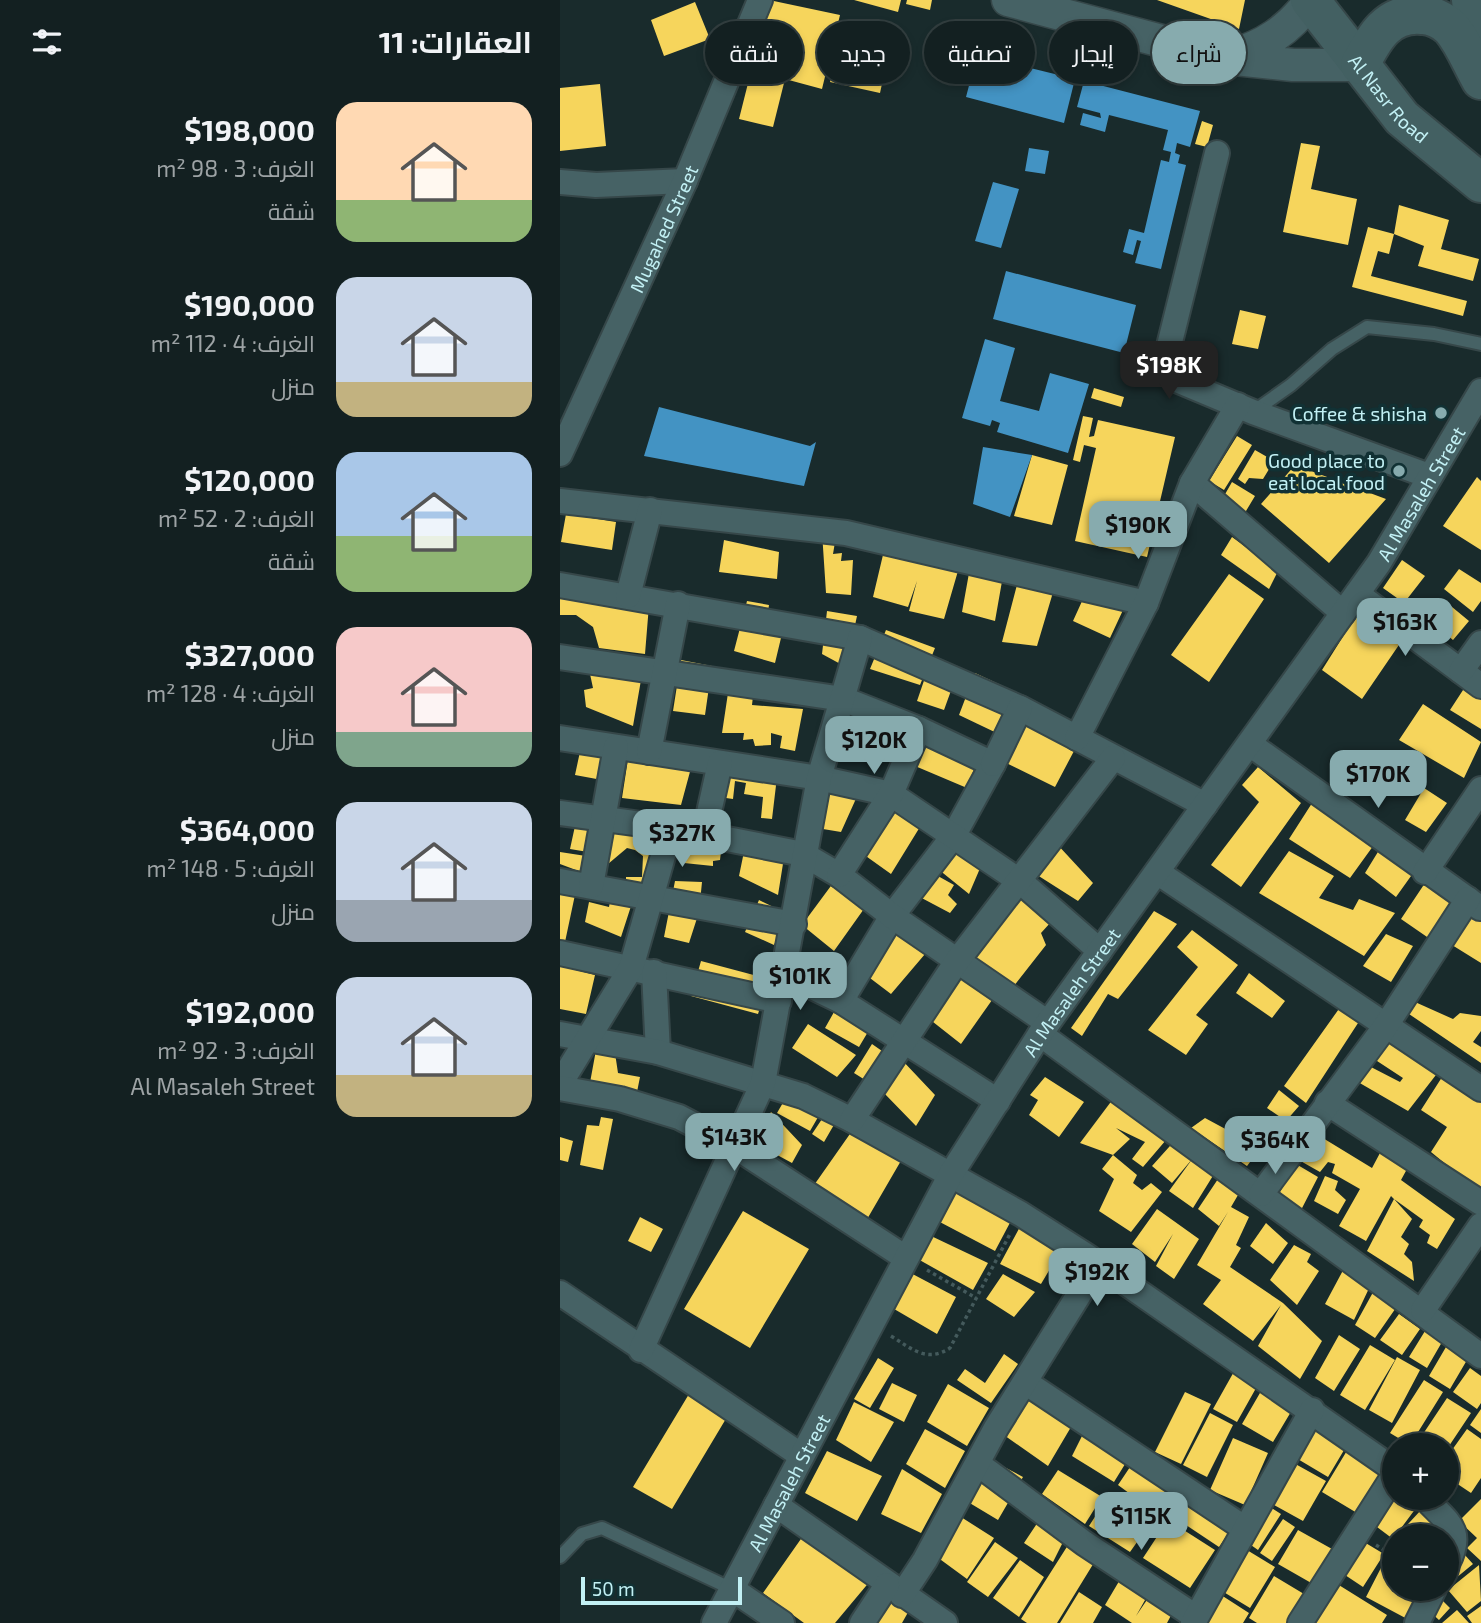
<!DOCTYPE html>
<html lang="ar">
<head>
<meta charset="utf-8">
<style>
	body { margin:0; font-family:"Exo 2",Cairo,sans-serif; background:#202d2e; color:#f1f3f6; direction:rtl; height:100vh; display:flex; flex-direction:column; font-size:26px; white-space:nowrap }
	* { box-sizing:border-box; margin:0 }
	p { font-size:23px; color:#9da3a5 }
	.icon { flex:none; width:38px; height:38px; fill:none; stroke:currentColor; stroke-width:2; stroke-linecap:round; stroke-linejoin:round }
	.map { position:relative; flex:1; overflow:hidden; direction:ltr }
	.drawer { display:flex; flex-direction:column; background:#132021; width:560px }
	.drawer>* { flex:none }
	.top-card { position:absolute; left:21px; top:21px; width:665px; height:63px; direction:rtl; display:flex; gap:14px }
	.controls { position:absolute; left:822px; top:1433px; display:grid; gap:14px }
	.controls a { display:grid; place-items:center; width:77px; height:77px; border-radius:50%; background:#132021; box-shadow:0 4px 10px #0003,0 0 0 2px #323e3f; font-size:35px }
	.scale { position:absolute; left:21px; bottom:18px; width:161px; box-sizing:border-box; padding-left:7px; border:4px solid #c2f0f4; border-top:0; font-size:19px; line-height:24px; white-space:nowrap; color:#c2f0f4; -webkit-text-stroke:5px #113134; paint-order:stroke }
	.price { position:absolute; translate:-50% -60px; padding:0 16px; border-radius:14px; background:#87abae; color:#111; font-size:23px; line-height:46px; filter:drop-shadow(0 2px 4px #0008) }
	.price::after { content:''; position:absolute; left:50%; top:42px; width:21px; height:16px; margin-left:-10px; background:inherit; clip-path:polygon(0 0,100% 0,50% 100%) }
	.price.active { background:#222; color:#fff }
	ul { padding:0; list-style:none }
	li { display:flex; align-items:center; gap:21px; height:175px; padding:0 28px }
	li span { display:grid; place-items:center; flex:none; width:196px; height:140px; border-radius:21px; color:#555 }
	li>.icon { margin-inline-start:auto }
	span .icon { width:84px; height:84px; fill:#fffc; stroke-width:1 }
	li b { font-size:30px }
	h2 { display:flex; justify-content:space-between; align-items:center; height:84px; padding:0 28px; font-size:30px }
	.pill { padding:0 24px; border-radius:32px; background:#132021; box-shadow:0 4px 10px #0003,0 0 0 2px #323e3f; font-size:24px; line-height:63px }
	.pill.active { background:#87abae; color:#111 }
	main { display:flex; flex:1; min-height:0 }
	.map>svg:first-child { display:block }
	.homes { fill:#f6d55c }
	.schools { fill:#4393c3 }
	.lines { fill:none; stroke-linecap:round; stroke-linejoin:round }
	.service-casing { stroke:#364749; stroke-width:16 }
	.minor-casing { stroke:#364749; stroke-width:28 }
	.tertiary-casing { stroke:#364749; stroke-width:35 }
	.primary-casing { stroke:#364749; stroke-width:42 }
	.path { stroke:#445a5c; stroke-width:3.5; stroke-dasharray:3.5 3.5; stroke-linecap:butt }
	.service { stroke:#466265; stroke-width:12 }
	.minor { stroke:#466265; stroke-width:24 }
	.tertiary { stroke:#466265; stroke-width:32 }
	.primary { stroke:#436062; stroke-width:38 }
	.poi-dot { fill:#87abae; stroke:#113134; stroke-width:2.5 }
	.labels { text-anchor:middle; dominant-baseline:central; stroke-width:7; stroke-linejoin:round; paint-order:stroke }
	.street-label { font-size:19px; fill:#c2f0f4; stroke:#113134 }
	.poi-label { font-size:19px; fill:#c2f0f4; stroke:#113134; text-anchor:end }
</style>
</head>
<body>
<main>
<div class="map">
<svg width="921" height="1623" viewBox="0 0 921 1623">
	<rect width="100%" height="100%" fill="#192b2c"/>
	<path class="homes" d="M209 0 280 15 262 89 225 79 213 127 179 119Z
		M294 0H341L338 12Z
		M347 0H372L370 10 346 4Z
		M597 0H685L679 29Z
		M135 2 150 39 104 56 91 20Z
		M282 27 332 38 320 93 270 82Z
		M40 84 46 146 0 151V88Z
		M642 121 653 125 647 147 635 144Z
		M741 143 760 146 751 189 797 199 788 245 723 232Z
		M839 205 889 220 881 249 919 259 913 281 858 266 864 246 834 234Z
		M808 227 834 234 829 254 818 251 811 276 907 301 903 316 792 287Z
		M680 310 706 316 698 349 672 344Z
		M534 388 564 397 561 407 531 398Z
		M523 416 533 418 529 437 534 436 538 420 615 437 587 557 515 541 536 448 524 445 520 462 513 460Z
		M677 436 692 445 664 490 649 481Z
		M695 450 714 461 703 479 689 478 685 484 678 479Z
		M472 455 508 465 492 525 454 516Z
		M735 465 826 499 769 563 701 504Z
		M917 477 921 481V550L883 526Z
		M672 482 695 496 683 516 660 503Z
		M6 514 56 522 52 550 1 542Z
		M262 532 276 536 273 554 282 553 281 561 293 560 291 595 266 593Z
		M672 537 718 571 709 589 661 555Z
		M327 538 400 564 384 619 349 611 357 581 348 607 313 597Z
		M164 540 219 552 217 579 159 572Z
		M842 560 865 576 844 603 823 588Z
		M411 562 444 570 435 621 402 612Z
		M899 569 921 583V601L913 612 884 589Z
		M669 574 704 599 649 682 611 655Z
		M533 577 570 595 550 638 513 621Z
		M458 581 494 589 477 646 442 642Z
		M0 587 89 605 85 654 39 648 33 627 16 615H0Z
		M187 601 209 605 207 618 226 617 215 663 174 651Z
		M886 602 909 621 893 640 870 621Z
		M801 608 843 639 802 699 762 670Z
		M267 611 297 616 286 667 262 654Z
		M326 630 375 648 360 685 310 669Z
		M121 660 152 666 145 715 113 711Z
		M369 666 397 674 384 710 357 701Z
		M171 673 195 678 192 705 243 709 235 751 220 748 222 736 211 733V745L195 746 193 739 183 740 184 733H162Z
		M415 673 458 693 443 736 399 715Z
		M30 674 81 680 73 726 26 707 24 690 33 688Z
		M905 687 921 697V729L890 710Z
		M297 692 349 712 333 758 284 738Z
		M863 704 921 742 904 778 839 740Z
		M459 722 514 751 495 787 436 758Z
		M371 730 421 750 407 788 355 766Z
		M21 747 48 752 42 780 15 775Z
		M68 759 131 768 121 805 62 798Z
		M698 767 741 803 681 887 651 865 699 802 682 785Z
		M163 770 217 777 212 819 201 818 203 797 184 794 186 783 175 781 173 799 159 797Z
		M259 778 299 792 281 832 239 825Z
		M864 788 887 803 866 832 845 820Z
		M754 800 816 842 790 878 729 839Z
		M332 801 363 822 331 874 296 849Z
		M20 803 38 807 28 852 10 849Z
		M130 811 141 812 144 816 165 817 160 860 153 861V866L124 863Z
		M43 826 100 833 90 895 66 886V877H82L83 856 75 850 67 848 48 864H35Z
		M187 837 226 845 218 895 179 876Z
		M496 843 533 883 518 901 474 873Z
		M821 847 856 869 836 897 805 873Z
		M394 850 421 866 409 894 373 865Z
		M729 851 774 876 759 898 793 910 799 899 835 913 804 956 699 893Z
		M0 852 26 856 24 873 0 864Z
		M369 871 394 885 388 895 397 904 390 913 356 895Z
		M279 875 311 899 274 951 242 925Z
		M867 880 897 900 870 939 841 919Z
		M115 881 142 882 139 912 129 943 104 937Z
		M0 887 16 890 5 942 0 943Z
		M461 895 491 922 481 933 486 945 453 987 410 955Z
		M51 896 72 903 61 937 25 922 29 902 49 907Z
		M199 900 228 914 214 945 185 932Z
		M908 907 921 916V963L892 945Z
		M594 911 617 924 558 999 548 994 522 1036 511 1028Z
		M333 921 371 947 331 994 302 972Z
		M632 930 678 965 636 1015 648 1024 626 1055 588 1030 638 967 617 947Z
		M826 934 853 946 831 982 803 966Z
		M141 961 209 979 198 1014 131 996Z
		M0 966 35 975 26 1014 0 1009Z
		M402 970 437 993 401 1044 368 1018Z
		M689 973 725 1001 712 1018 676 993Z
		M855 1002 893 1019 900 1013 921 1016V1031L913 1042 921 1047V1063L849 1014Z
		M278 1005 312 1025 299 1047 265 1028Z
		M781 1006 800 1020 746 1103 724 1086Z
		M248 1024 296 1055 277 1077 232 1048Z
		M827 1039 879 1071 848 1111 798 1082 809 1066 840 1082 843 1078 814 1059Z
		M312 1044 332 1058 310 1083 294 1073Z
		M36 1050 55 1053 58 1073 80 1077 76 1097 29 1088Z
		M341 1059 375 1095 356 1126 323 1092Z
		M884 1074 921 1098V1193L871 1152 887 1127 861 1110Z
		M485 1077 524 1102 499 1137 469 1115 478 1100 470 1095Z
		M719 1090 739 1106 726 1121 707 1108Z
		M228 1094 261 1112 250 1131 217 1113Z
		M556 1095 612 1133 583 1167 572 1159 585 1142 556 1128 570 1139 553 1155 520 1143Z
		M211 1112 242 1145 232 1163 195 1143Z
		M264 1116 275 1123 264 1142 252 1134Z
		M41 1117 53 1119 43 1170 20 1165 27 1125 39 1126Z
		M702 1117 717 1127 687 1166 631 1128 645 1118 684 1139Z
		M292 1131 342 1159 306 1221 252 1188Z
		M753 1132 812 1168 820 1153 847 1169 841 1180 895 1219 877 1249 867 1243 870 1235 859 1227 863 1220 834 1199 852 1219 841 1237 849 1244 844 1254 852 1262 854 1281 807 1251 834 1199 831 1196 806 1241 779 1226 800 1189 772 1173 775 1164 768 1162 760 1172 737 1159Z
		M0 1137 13 1141 8 1162 0 1160Z
		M618 1137 659 1166 633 1208 609 1191 633 1158 612 1183 592 1166Z
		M553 1155 577 1175 573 1183 582 1190 591 1183 602 1192 571 1232 539 1211 554 1179 542 1169Z
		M736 1164 758 1177 740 1212 716 1199Z
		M664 1170 685 1183 671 1207 689 1217 676 1245 681 1248 670 1267 723 1303 762 1341 740 1379 698 1346 721 1305 693 1341 643 1304 661 1280 637 1265 668 1212 659 1226 638 1209Z
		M765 1176 778 1181 775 1190 786 1200 778 1214 754 1201Z
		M393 1186 453 1217 435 1251 376 1220Z
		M597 1209 639 1239 614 1279 596 1266 613 1234 595 1262 572 1244Z
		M183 1211 249 1249 190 1348 124 1309Z
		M80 1217 103 1229 91 1252 68 1241Z
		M462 1223 503 1247 481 1284 440 1264Z
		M706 1223 728 1243 713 1264 690 1246Z
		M369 1235 428 1263 413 1290 356 1258Z
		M734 1245 751 1254 747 1262 759 1271 737 1305 710 1280Z
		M788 1261 812 1282 794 1320 765 1304Z
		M345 1270 396 1297 377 1334 329 1306Z
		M443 1274 475 1292 454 1317 426 1299Z
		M817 1285 840 1302 815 1338 795 1325Z
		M839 1314 860 1329 842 1355 820 1340Z
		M865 1331 882 1342 867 1368 849 1357Z
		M779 1335 800 1349 774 1391 755 1378Z
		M810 1345 835 1360 805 1410 780 1395Z
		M886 1347 907 1360 890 1389 869 1376Z
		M444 1354 458 1364 431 1403 397 1380 405 1369 425 1383Z
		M837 1357 860 1370 832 1423 809 1410Z
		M318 1358 334 1368 310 1408 294 1399Z
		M676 1368 700 1381 677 1422 653 1409Z
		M910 1368 921 1376V1403L917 1409 893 1392Z
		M864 1380 883 1392 850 1445 830 1433Z
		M332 1383 357 1395 344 1422 319 1409Z
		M475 1383 524 1418 516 1431 511 1427 488 1466 441 1433Z
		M388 1384 429 1408 407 1446 367 1422Z
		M704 1386 735 1405 713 1442 682 1424Z
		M625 1392 651 1404 621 1464 595 1452Z
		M129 1394 167 1417 112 1509 73 1487Z
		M887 1398 911 1413 889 1446H855Z
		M294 1402 334 1422 311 1462 276 1440Z
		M921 1409V1433L910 1425Z
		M650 1413 673 1425 647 1477 623 1465Z
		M754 1418 790 1440 768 1477 731 1455Z
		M526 1428 570 1456 554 1482 512 1456Z
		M365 1429 405 1451 385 1488 346 1464Z
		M907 1429 921 1439V1478L911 1493 887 1477V1457Z
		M673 1438 708 1453 685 1505 650 1490Z
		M788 1449 824 1471 797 1513 762 1492Z
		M267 1451 322 1476 297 1521 245 1493Z
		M431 1460 463 1477 438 1520 408 1502Z
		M574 1461 613 1486 596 1513 558 1485Z
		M730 1461 766 1481 743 1521 707 1501Z
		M342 1469 382 1494 361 1533 321 1514Z
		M498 1470 542 1497 525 1524 482 1494Z
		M835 1486V1498L862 1500 833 1539 809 1521Z
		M619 1490 673 1526 659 1547 605 1511Z
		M549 1495 592 1521 570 1552 529 1526Z
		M921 1499V1561L907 1548 917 1538 899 1521Z
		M704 1503 721 1514 698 1550 681 1538Z
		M861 1510 887 1536H837Z
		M482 1516 507 1534 493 1562 464 1543Z
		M401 1517 434 1538 407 1579 377 1557Z
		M723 1519 735 1527 712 1561 700 1553Z
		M608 1520 655 1550 630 1588 583 1558Z
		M738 1530 772 1549 753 1584 718 1564Z
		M517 1531 543 1548 497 1623H467L461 1619Z
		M243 1536 311 1580 275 1623H244L203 1593Z
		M799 1539 824 1554 803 1587 779 1571Z
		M435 1542 458 1558 428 1597 407 1582Z
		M682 1547 715 1567 690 1608 657 1588Z
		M904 1554 913 1564 896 1578 887 1568Z
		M460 1560 484 1577 459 1617 433 1598Z
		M825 1560 835 1565V1589H868L851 1621 806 1597Z
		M571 1561 598 1577 576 1616 595 1588 617 1604 607 1623H572L545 1605Z
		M919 1565 921 1601 907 1612 888 1590Z
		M714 1576 744 1594 726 1623H697L689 1618Z
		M774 1582 827 1615 822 1623H749Z
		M327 1591 351 1607 342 1623H306Z
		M519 1592 542 1607 533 1623H500Z
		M658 1593 689 1613 683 1623H640Z
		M878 1596 890 1608 879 1620 867 1609Z
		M921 1606V1623H912L907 1616Z
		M897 1610 909 1623H882Z"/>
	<path class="schools" d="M417 55 515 79 504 123 406 97Z
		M524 81 640 111 630 147 617 143 615 153 620 155 618 163 626 165 601 269 575 263 581 241 577 240 573 255 563 252 569 229 584 233 601 160 609 162 611 152 603 150 608 130 549 115 545 132 520 125 523 113 541 118 540 113 517 107Z
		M469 148 489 151 485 174 465 171Z
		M433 182 459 189 441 248 415 241Z
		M446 271 576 305 564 353 433 319Z
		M425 339 455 348 440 401 479 411 490 373 529 384 508 453 437 432 440 423 432 420 430 426 402 418Z
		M99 407 250 446 256 442 244 486 84 456Z
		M423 447 472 455 450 517 413 504Z"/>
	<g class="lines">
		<defs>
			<path id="service" d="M693 412 731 385 772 349 807 327 874 334 921 344
				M0 1557 22 1534 42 1528 172 1589"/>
			<g id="minor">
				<path d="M657 153 606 358 607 372 619 381 693 412 869 476"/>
				<path d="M0 182 36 185 125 181"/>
				<path id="s1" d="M0 454 125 181 200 0"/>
				<path d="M632 483 783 613"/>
				<path d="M0 501 286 533 586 603"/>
				<path d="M0 585 300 638 460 708 645 805"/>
				<path d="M797 594 921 686"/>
				<path d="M68 596 90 510"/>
				<path d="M0 657 283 699 359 729 433 764 394 835 332 916 281 1001"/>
				<path d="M901 671 921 643"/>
				<path d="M0 738 259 778 331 794 461 882 540 951"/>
				<path d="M517 738 586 603 632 483 678 405"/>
				<path d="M691 745 920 908"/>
				<path d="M89 752 118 604"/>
				<path d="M433 764 460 708"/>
				<path d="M0 813 111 828 243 854 279 875 332 916 488 1023"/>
				<path d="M144 835 160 763"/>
				<path d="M597 872 921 1089"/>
				<path d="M865 872 921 789"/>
				<path d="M279 875 331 794 359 729"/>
				<path d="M0 881 234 924"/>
				<path d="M31 886 56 747"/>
				<path d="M0 953 219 1001"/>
				<path d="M94 972 98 1052"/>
				<path d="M225 974 281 1001 438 1101"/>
				<path d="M0 1034 98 1052 243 1096 292 1120 461 1214 527 1256 835 1470"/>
				<path d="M480 1034 921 1356"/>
				<path d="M0 1084 71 968 111 828"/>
				<path d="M0 1088 60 1099 119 1117 174 1146 346 1258"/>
				<path d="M767 1103 921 1203"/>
				<path d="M292 1120 397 961 553 758"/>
				<path d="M701 1194 825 1027 908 899"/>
				<path d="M0 1293 242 1456"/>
				<path d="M863 1310 921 1225"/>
				<path d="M81 1350 203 1083 259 778 300 638"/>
				<path d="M465 1382 684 1528"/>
				<path d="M418 1464 524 1543 636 1617"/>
				<path d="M865 1498C888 1523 905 1530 887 1564"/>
				<path d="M216 1505 385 1623"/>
				<path d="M172 1589 222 1623"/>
				<path d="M342 1595 365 1560 436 1428 538 1264"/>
				<path id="s2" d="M154 1623 391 1174 480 1034 819 563 921 391"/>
				<path d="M302 1623 327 1585"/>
				<path d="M633 1623 752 1410"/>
				<path d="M740 1623 835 1474"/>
				<path d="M857 1623 874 1589"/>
			</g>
			<path id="tertiary" d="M448 0 665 58 733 65H800
				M670 56C704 46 729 30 750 1"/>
			<g id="primary">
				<path id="s3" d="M750 0 842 118 921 183"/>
				<path d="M911 0 918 64"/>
				<path d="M800 65C814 37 828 12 862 15 872 15 884 21 891 28 904 43 911 63 921 80"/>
			</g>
		</defs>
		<use href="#service" class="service-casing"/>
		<use href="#minor" class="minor-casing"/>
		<use href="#tertiary" class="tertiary-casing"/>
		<use href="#primary" class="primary-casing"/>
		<path class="path" d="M367 1270 416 1298
			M331 1336C352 1349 367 1363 390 1348L450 1234
			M816 1545 835 1557"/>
		<use href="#service" class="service"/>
		<use href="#minor" class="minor"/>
		<use href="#tertiary" class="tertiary"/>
		<use href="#primary" class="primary"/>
	</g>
	<g class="poi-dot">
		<circle cx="881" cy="413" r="7"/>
		<circle cx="839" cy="471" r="7"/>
	</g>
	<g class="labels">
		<g class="street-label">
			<text stroke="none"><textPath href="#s3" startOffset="126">Al Nasr Road</textPath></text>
			<text stroke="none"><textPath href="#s1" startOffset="248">Mugahed Street</textPath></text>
			<text stroke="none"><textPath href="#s2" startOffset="1335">Al Masaleh Street</textPath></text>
			<text stroke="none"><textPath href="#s2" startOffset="726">Al Masaleh Street</textPath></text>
			<text stroke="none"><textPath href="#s2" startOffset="159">Al Masaleh Street</textPath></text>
		</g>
		<g class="poi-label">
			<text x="867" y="413">Coffee &amp; shisha</text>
			<text x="825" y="460">Good place to<tspan x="825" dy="22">eat local food</tspan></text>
		</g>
	</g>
</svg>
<div class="controls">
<a>+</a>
<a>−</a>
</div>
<div class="scale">50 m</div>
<b class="price active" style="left:609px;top:401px">$198K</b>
<b class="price" style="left:578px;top:561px">$190K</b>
<b class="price" style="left:845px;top:658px">$163K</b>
<b class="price" style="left:314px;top:776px">$120K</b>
<b class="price" style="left:818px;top:810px">$170K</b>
<b class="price" style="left:122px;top:869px">$327K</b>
<b class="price" style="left:240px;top:1012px">$101K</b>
<b class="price" style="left:174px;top:1173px">$143K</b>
<b class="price" style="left:715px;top:1176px">$364K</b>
<b class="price" style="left:537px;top:1308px">$192K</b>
<b class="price" style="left:581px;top:1552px">$115K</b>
<div class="top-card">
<a class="pill active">شراء</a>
<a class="pill">إيجار</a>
<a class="pill">تصفية</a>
<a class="pill">جديد</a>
<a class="pill">شقة</a>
</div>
</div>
<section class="drawer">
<h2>العقارات: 11<svg class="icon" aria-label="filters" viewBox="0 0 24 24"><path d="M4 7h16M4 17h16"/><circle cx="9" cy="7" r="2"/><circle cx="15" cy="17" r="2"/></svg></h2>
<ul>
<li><span style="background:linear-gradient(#ffd9b3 70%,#8fb573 0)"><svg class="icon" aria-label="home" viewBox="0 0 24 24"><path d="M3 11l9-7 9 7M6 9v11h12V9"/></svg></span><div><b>$198,000</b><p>الغرف: 3 · 98 m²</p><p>شقة</p></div></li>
<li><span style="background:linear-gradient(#c9d6e8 75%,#c2b280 0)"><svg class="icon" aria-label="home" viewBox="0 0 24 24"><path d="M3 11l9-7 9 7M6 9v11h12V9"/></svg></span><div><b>$190,000</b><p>الغرف: 4 · 112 m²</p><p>منزل</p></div></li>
<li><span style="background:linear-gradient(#a9c7e8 60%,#8fb573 0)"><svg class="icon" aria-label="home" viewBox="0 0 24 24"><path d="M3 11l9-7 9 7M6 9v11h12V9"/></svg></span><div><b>$120,000</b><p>الغرف: 2 · 52 m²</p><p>شقة</p></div></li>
<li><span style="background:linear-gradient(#f6c9c9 75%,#7fa58c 0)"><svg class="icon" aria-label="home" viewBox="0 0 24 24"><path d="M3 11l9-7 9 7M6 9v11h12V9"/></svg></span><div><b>$327,000</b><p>الغرف: 4 · 128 m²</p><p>منزل</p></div></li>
<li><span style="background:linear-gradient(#c9d6e8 70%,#9aa5b1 0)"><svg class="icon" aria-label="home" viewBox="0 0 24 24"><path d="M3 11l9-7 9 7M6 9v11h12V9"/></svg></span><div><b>$364,000</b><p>الغرف: 5 · 148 m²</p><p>منزل</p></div></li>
<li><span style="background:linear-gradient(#c9d6e8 70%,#c2b280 0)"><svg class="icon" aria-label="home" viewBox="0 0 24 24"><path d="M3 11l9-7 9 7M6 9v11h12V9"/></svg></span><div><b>$192,000</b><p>الغرف: 3 · 92 m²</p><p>Al Masaleh Street</p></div></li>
</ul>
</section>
</main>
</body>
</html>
